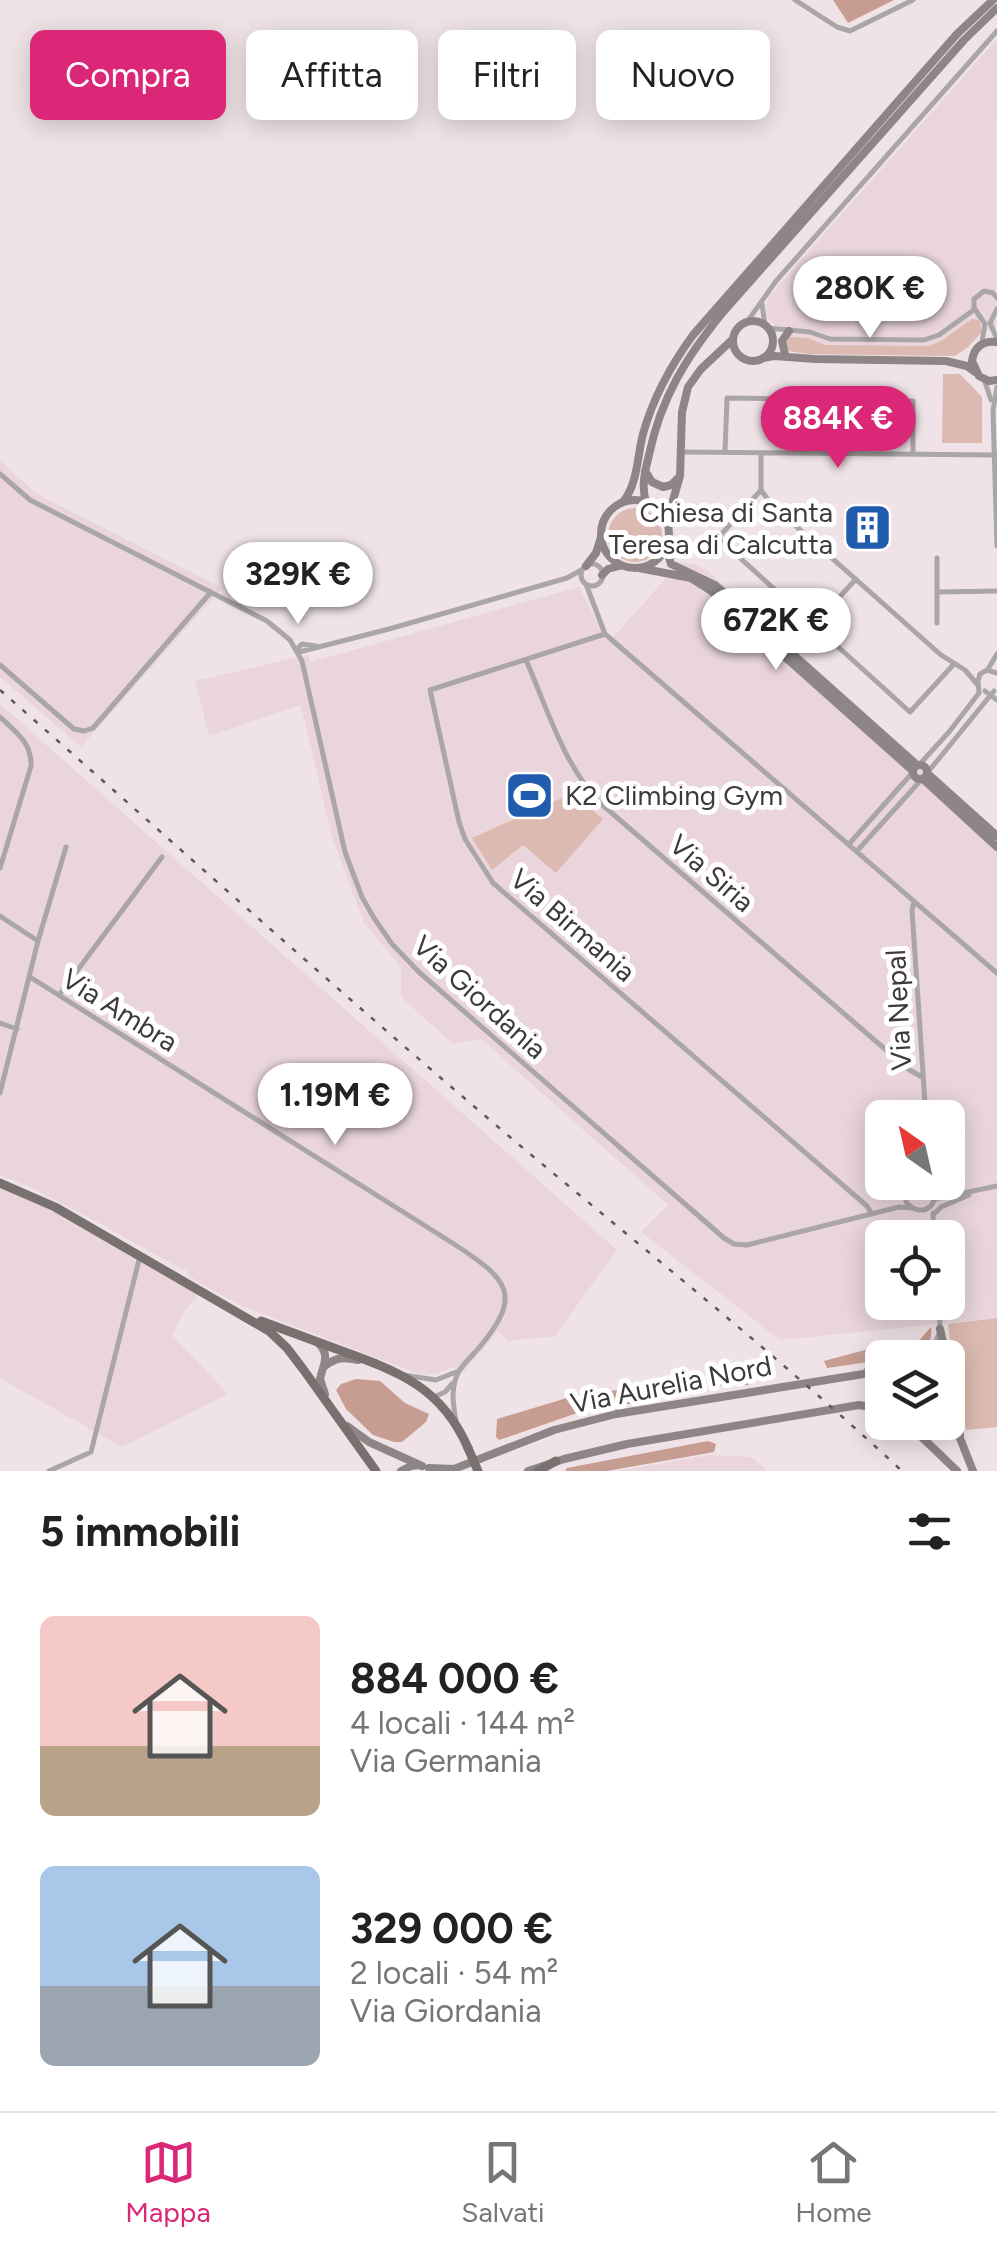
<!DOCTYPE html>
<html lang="it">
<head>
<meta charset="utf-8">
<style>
	body { margin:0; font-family:Figtree,sans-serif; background:#f2f2f2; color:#222; height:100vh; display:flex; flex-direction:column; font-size:38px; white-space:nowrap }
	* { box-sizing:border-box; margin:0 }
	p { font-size:32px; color:#767676 }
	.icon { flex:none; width:55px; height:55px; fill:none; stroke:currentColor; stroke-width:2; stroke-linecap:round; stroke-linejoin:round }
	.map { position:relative; height:1471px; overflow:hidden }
	.drawer { display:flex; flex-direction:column; background:#fff; flex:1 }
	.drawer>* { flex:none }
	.top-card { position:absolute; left:30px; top:30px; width:938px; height:90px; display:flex; gap:20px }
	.needle { width:65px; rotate:326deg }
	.buttons { position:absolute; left:865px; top:1100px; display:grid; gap:20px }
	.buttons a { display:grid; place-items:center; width:100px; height:100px; border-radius:15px; background:#fff; box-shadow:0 5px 25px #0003; font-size:50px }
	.price { position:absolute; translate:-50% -85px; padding:0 22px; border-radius:35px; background:#fff; color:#222; font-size:32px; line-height:65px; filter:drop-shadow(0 2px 5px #0008) }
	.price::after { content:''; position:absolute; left:50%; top:60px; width:30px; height:22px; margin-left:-15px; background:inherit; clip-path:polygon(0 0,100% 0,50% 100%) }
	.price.on { background:#db2777; color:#fff }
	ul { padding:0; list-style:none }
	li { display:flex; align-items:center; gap:30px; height:250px; padding:0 40px }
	li span { display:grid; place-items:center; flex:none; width:280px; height:200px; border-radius:15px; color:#555 }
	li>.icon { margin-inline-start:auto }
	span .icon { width:120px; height:120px; fill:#fffc; stroke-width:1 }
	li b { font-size:42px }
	h2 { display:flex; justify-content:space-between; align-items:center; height:120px; padding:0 40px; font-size:42px }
	.chip { padding:0 35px; border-radius:15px; background:#fff; box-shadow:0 5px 25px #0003; font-size:35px; line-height:90px }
	.chip.on { background:#db2777; color:#fff }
	.tab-bar { display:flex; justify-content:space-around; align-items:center; height:140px; border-top:2px solid #e0e0e0; background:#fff; font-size:28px; color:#767676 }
	.tab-bar a { display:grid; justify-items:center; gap:5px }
	.tab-bar .on { color:#db2777 }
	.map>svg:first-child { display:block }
	.built { fill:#e9d5db; fill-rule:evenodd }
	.green { fill:#dcbab1 }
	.forest { fill:#c79d91 }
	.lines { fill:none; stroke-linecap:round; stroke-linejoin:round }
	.street { stroke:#aba6a6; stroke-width:5 }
	.secondary { stroke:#8e8686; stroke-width:8 }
	.primary { stroke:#797070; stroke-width:9 }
	.rail { stroke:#5f595b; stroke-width:2.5; stroke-dasharray:5 10; stroke-linecap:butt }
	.primary-bridge { stroke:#797070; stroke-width:9 }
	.labels { text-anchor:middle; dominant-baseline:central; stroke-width:10; stroke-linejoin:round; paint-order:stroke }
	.poi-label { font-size:28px; fill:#3e3a3b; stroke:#fff; text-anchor:end }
	.street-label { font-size:28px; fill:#3e3a3b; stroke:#fff }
</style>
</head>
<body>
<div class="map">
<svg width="997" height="1471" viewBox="0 0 997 1471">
	<rect width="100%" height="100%" fill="#efe3e7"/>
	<path class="built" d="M997 39 996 328 982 332 968 347 955 356 808 354 789 351 787 340 790 337V327L775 326 767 318 766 305 770 295Z
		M0 461 37 494 222 588 81 747 0 677Z
		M675 561 697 565 709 572 997 832V1318L780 1340 641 1232 668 1205 481 1039 453 1044 401 997V967L364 923 332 837 301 705 209 736 195 681 308 655 311 662 579 587 608 643 668 576ZM882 1118H948V1182H882ZM882 1238H948V1302H882Z
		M0 704 617 1250 555 1336 507 1341 498 1331 463 1373 453 1367 435 1374H419L240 1305 196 1281 187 1273 188 1269H181L88 1217 28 1186 0 1175Z
		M0 1187 59 1213 199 1294 183 1313 172 1335 228 1394 122 1447 0 1378Z
		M710 1455 751 1457 765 1468V1471H618Z"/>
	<path class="green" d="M972 319 979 320 982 332 968 347 955 356 808 354 789 351 786 344 790 337 808 338 825 345 929 346 941 341Z
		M943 374H960L982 397V443H942Z
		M608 535a27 27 0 1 1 54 0a27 27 0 1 1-54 0Z
		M573 793 603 819 556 873 523 845 492 870 472 838Z
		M997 1318V1427L966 1430 952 1359 948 1324Z"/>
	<path class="forest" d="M833 0H894L848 23Z
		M931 1327C935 1356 904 1358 882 1358V1360L827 1368 824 1361 865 1350 879 1343 916 1344Z
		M712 1365 745 1373 754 1381 748 1385 713 1386 710 1376Z
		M356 1379 380 1381 405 1403 429 1414 426 1422 402 1442H394L373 1435 346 1409 336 1390 341 1384Z
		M647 1387 663 1392 664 1398 580 1412 499 1440 496 1437 497 1419 580 1394Z
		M708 1441 716 1444 714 1452 607 1471H565L567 1468Z"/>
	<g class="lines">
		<path class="street" d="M795 0 837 27 850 31 913 0
			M762 304 765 325
			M997 309 990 323 997 339
			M747 322 776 281 997 31
			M768 328 810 332 830 339 924 340 939 335 975 309
			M982 342 985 324 974 308V299L984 291 993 293 997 298
			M984 379 991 400
			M997 387 993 411 997 546
			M725 451 727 398 913 401V454
			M681 452 995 455
			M761 453V490L771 504 941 655 965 670 978 685
			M0 474 30 500 267 621 290 640 302 661 345 852 362 897 374 918 392 944 420 973 724 1238 734 1244 747 1245 899 1207 912 1208
			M761 490 718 538 910 712 954 664
			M937 558V592L997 591
			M581 575a11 11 0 1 1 22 0a11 11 0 1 1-22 0Z
			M586 584 605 634 997 973
			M937 623V592
			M814 625 856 579
			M605 634 430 690 459 822 465 839 493 883 867 1206 872 1214
			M296 650 302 644 316 646
			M299 652 389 629 567 578 583 569
			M526 660C547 708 563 763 599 802L908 1069 922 1077
			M0 665 74 729 84 731 93 728 211 592
			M988 669 997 654
			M985 691 997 700
			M0 717C16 732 32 743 31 766L0 868
			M919 765 949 732 979 693 978 681 980 674 987 670 997 673
			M928 772 994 691
			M849 844 913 772
			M857 851 921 780
			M914 901 912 910 926 1118
			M0 916 38 941
			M30 977 454 1244C507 1279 525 1294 478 1349 470 1358 458 1368 455 1381 451 1394 454 1408 456 1421
			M59 995 162 857
			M0 1023 17 1029
			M0 1093 38 941 66 847
			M913 1182 907 1188 906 1202C923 1222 946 1201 927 1182
			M935 1199 997 1186
			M933 1213 934 1238
			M933 1215 941 1207 969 1195
			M939 1302 940 1330
			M919 1358 934 1345 940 1332
			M866 1370 882 1366
			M404 1375 436 1380 456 1372
			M434 1397 445 1392 452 1384
			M49 1471 91 1452 140 1256"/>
		<path class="secondary" d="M733 341a20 20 0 1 1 40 0a20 20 0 1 1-40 0Z
			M997 342C983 340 974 347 972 361L979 376 989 381 997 380
			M785 354 782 341 789 331
			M763 358 774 356 815 359 946 361 967 366 975 372
			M645 471 652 482 663 487 671 485 680 476
			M601 534a34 34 0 1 1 68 0a34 34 0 1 1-68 0Z
			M623 502C638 483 637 457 643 434 653 398 671 365 693 335L957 34 993 0
			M646 502C641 486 645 471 649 455 661 397 687 356 724 311L964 40 997 8
			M667 521 680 476 682 412 688 387 701 369 733 339
			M666 548 671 564 715 585 917 765
			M586 566 596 553 601 537
			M639 568 691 578 710 590 913 771
			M602 575 608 569 619 566
			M913 772a7 7 0 1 1 14 0a7 7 0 1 1-14 0Z
			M928 774 997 836
			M923 779 997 847
			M940 1329 947 1358
			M318 1343C331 1355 323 1365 320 1379L325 1394
			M325 1366C336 1357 344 1357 358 1360
			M949 1369 953 1385 960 1435
			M948 1408 973 1471
			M906 1422 957 1471
			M910 1425 921 1427 934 1422
			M347 1426 369 1442 422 1466
			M429 1468 454 1469 554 1430 616 1414 882 1371
			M401 1471 411 1466 419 1465
			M528 1471 564 1459 627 1444 859 1405 882 1409"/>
		<path class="primary" d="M0 1183 55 1207 269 1331 287 1348 303 1369 376 1471
			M261 1321C288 1331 315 1341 342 1351 400 1372 442 1388 468 1448
			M538 1471 556 1461"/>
		<path class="rail" d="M0 690C172 841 342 995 517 1143 646 1251 778 1356 902 1471"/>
		<path class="primary-bridge" d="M468 1448 478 1471"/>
	</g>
	<defs>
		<symbol id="building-square" viewBox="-11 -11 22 22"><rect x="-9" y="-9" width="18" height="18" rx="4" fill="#205bad" stroke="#fff"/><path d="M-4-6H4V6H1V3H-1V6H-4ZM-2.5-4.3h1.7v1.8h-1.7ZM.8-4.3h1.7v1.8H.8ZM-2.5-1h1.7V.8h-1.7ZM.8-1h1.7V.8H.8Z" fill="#fff"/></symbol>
		<symbol id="stadium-square" viewBox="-11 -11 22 22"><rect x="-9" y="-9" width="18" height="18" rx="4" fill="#205bad" stroke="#fff"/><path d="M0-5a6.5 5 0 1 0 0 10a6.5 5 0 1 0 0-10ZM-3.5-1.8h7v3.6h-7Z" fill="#fff"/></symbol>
	</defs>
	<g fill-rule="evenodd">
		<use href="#building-square" x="840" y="500" width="55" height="55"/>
		<use href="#stadium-square" x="502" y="768" width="55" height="55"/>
	</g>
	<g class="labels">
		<g class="poi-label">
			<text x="833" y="512">Chiesa di Santa<tspan x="833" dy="32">Teresa di Calcutta</tspan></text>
			<text x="565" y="795" text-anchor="start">K2 Climbing Gym</text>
		</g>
		<g class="street-label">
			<text transform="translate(712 873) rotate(41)">Via Siria</text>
			<text transform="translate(573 925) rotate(41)">Via Birmania</text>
			<text transform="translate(480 997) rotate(42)">Via Giordania</text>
			<text transform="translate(120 1010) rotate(32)">Via Ambra</text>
			<text transform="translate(898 1010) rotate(-93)">Via Nepal</text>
			<text transform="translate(671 1384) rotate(-11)">Via Aurelia Nord</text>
		</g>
	</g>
</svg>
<div class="buttons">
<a><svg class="needle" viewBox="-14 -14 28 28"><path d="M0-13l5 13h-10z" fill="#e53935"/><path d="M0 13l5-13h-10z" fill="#767676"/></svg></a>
<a><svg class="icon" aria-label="locate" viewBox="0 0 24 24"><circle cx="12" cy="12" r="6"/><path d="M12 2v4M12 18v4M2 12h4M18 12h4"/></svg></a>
<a><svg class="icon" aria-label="layers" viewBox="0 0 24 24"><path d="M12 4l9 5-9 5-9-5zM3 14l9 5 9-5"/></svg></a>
</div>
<b class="price" style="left:870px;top:341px">280K €</b>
<b class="price on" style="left:838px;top:471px">884K €</b>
<b class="price" style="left:298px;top:627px">329K €</b>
<b class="price" style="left:776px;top:673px">672K €</b>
<b class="price" style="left:335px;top:1148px">1.19M €</b>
<div class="top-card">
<a class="chip on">Compra</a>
<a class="chip">Affitta</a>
<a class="chip">Filtri</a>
<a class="chip">Nuovo</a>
</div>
</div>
<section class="drawer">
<h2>5 immobili<svg class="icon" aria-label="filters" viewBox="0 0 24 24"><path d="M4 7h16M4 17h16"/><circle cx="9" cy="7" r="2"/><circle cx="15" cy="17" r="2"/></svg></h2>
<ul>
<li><span style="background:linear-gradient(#f6c9c9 65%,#b9a48a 0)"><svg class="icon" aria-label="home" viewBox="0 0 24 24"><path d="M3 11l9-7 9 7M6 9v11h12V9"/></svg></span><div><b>884 000 €</b><p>4 locali · 144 m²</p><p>Via Germania</p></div></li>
<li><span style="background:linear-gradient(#a9c7e8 60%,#9aa5b1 0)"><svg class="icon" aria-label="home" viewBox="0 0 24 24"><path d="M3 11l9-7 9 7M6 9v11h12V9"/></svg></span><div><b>329 000 €</b><p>2 locali · 54 m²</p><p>Via Giordania</p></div></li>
</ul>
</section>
<nav class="tab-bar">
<a class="on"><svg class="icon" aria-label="map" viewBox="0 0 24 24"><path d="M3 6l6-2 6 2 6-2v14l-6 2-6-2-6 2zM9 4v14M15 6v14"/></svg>Mappa</a>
<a><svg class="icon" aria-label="saved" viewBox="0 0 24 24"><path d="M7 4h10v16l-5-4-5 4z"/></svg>Salvati</a>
<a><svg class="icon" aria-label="home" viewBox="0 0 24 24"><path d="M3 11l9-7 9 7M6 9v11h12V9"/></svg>Home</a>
</nav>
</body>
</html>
